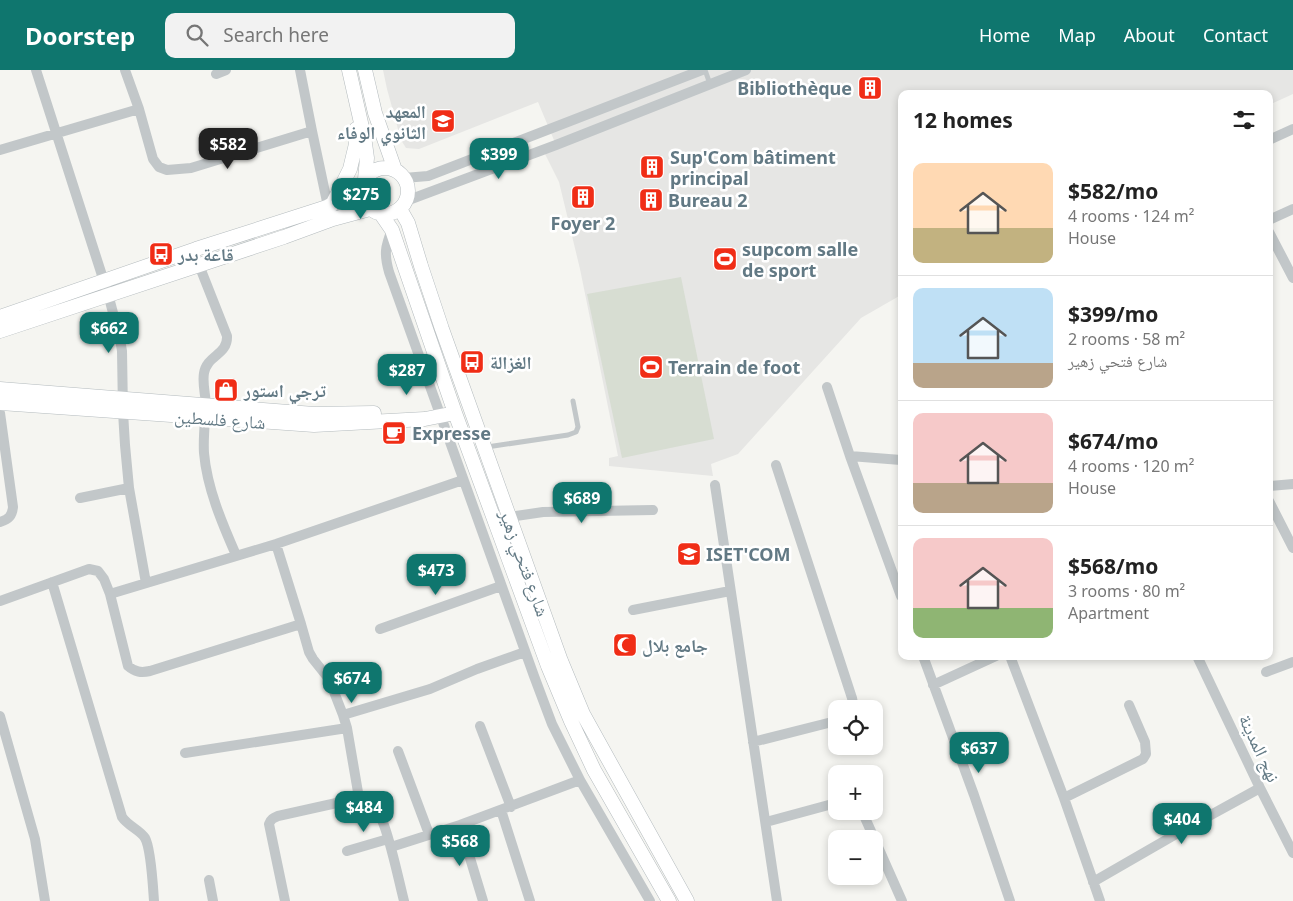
<!DOCTYPE html>
<html lang="en">
<head>
<meta charset="utf-8">
<style>
	body { margin:0; font-family:"Noto Sans","Noto Naskh Arabic",sans-serif; background:#f2f2f2; color:#222; height:100vh; display:flex; flex-direction:column; font-size:19px; white-space:nowrap }
	* { box-sizing:border-box; margin:0 }
	p { font-size:16px; color:#767676 }
	.icon { flex:none; width:28px; height:28px; fill:none; stroke:currentColor; stroke-width:2; stroke-linecap:round; stroke-linejoin:round }
	.map { position:relative; flex:1; overflow:hidden }
	.drawer { position:absolute; left:898px; top:20px; width:375px; height:570px; display:flex; flex-direction:column; background:#fff; border-radius:10px; box-shadow:0 2px 8px #0003 }
	.drawer>* { flex:none }
	.buttons { position:absolute; left:828px; top:630px; display:grid; gap:10px }
	.buttons a { display:grid; place-items:center; width:55px; height:55px; border-radius:10px; background:#fff; box-shadow:0 2px 8px #0003; font-size:25px }
	.price { position:absolute; translate:-50% -42px; padding:0 11px; border-radius:10px; background:#0f766e; color:#fff; font-size:16px; line-height:32px; filter:drop-shadow(0 1px 2px #0008) }
	.price::after { content:''; position:absolute; left:50%; top:30px; width:15px; height:11px; margin-left:-8px; background:inherit; clip-path:polygon(0 0,100% 0,50% 100%) }
	.price.active { background:#222; color:#fff }
	ul { padding:0; list-style:none }
	li { display:flex; align-items:center; gap:15px; height:125px; padding:0 15px }
	li+li { border-top:1px solid #e0e0e0 }
	li span { display:grid; place-items:center; flex:none; width:140px; height:100px; border-radius:10px; color:#555 }
	li>.icon { margin-inline-start:auto }
	span .icon { width:60px; height:60px; fill:#fffc; stroke-width:1 }
	li b { font-size:21px }
	h2 { display:flex; justify-content:space-between; align-items:center; height:60px; padding:0 15px; font-size:21px }
	header { display:flex; align-items:center; gap:30px; box-sizing:border-box; height:70px; padding:0 25px; background:#0f766e; color:#fff }
	header strong { font-size:24px }
	nav { display:flex; gap:28px; margin-inline-start:auto; font-size:18px }
	.search { width:350px; height:45px; background:#f2f2f2; display:flex; align-items:center; gap:12px; box-sizing:border-box; padding:0 18px; border-radius:10px; color:#767676; font-size:19px }
	.map>svg:first-child { display:block }
	.built { fill:#e6e6e4 }
	.green { fill:#d7ddd2 }
	.lines { fill:none; stroke-linecap:round; stroke-linejoin:round }
	.secondary-casing { stroke:#b4bbbe; stroke-width:15 }
	.lane { stroke:#c2c7c9; stroke-width:5 }
	.street { stroke:#c2c7c9; stroke-width:10 }
	.secondary { stroke:#fff; stroke-width:14 }
	.labels { text-anchor:middle; dominant-baseline:central; stroke-width:5; stroke-linejoin:round; paint-order:stroke }
	.poi-label { font-size:18px; font-weight:bold; fill:#627984; stroke:#fff; text-anchor:start }
	.street-label { font-size:18px; fill:#627984; stroke:#fff }
</style>
</head>
<body>
<header>
<strong>Doorstep</strong>
<div class="search"><svg class="icon" aria-label="search" viewBox="0 0 24 24"><circle cx="10" cy="10" r="6"/><path d="M15 15l6 6"/></svg>Search here</div>
<nav><a>Home</a><a>Map</a><a>About</a><a>Contact</a></nav>
</header>
<div class="map">
<svg width="1293" height="831" viewBox="0 0 1293 831">
	<rect width="100%" height="100%" fill="#f5f5f1"/>
	<path class="built" d="M383 0H1293V24L1269 35V24H901V225L861 248 738 384 711 394 713 406 609 396V388L618 386 580 199 559 112 545 84 556 75 538 32 419 79 406 78 401 70 387 19Z"/>
	<path class="green" d="M681 207 714 369 622 388 587 224Z"/>
	<g class="lines">
		<defs>
			<path id="secondary" d="M349 0 364 66 367 88 365 109
				M365 0 375 43 395 100
				M362 121a23 23 0 1 1 46 0a23 23 0 1 1-46 0Z
				M332 135 350 99 356 74V59
				M400 139 408 153 421 196 442 259 561 591 583 644 687 831
				M381 144 392 160 455 343 548 596 571 651 594 700 669 831
				M0 247 196 179 327 137 362 118
				M0 261 284 167 333 149 370 139
				M0 319 314 344 374 343
				M0 333 314 355 425 349 455 343"/>
		</defs>
		<use href="#secondary" class="secondary-casing"/>
		<path class="lane" d="M705 0 710 14
			M487 377 568 365 576 362 578 357 573 331"/>
		<path class="street" d="M36 0 108 224 120 269 122 281 123 342 125 375 129 418 146 513
			M125 0 139 39 153 89 159 97 167 100 191 98 312 61
			M300 0 312 61 329 141
			M216 4 226 0
			M1269 70 1293 59
			M0 80 139 39
			M404 108 428 106 702 0
			M406 131 556 75 746 0
			M1269 150 1293 139
			M392 160C385 177 384 184 389 202L534 606 552 654 580 710 650 831
			M1269 162 1293 208
			M199 195 227 266C228 285 207 285 204 303 202 314 206 326 206 337 205 352 203 368 204 383 207 418 222 453 236 485
			M827 317 850 386 901 526
			M0 343 13 437C12 446 9 449 0 452
			M850 386 901 390
			M776 395 852 628 854 639
			M715 415 777 831
			M1269 416 1293 414
			M80 428 129 418
			M1269 431 1293 478
			M509 447 543 442 653 440
			M52 512 122 747C128 756 140 760 145 768 151 778 153 817 154 831
			M110 524 276 474 463 410
			M0 531 89 499 98 501 104 509 110 524 128 596C135 602 141 603 150 601L301 554 276 474
			M633 540 730 521
			M301 554 309 582 313 589 329 609 343 645 347 658 359 728
			M380 559 501 516
			M923 586 974 725 1010 831
			M1010 586 1064 728 1100 831
			M1197 586 1260 718 1293 783
			M1266 602 1293 592
			M933 615 996 586
			M343 645 430 619 477 599 525 582
			M0 646 35 769 45 831
			M480 656 511 737
			M753 672 836 651
			M398 681 429 764
			M185 683 347 658
			M1064 728 1143 689 1146 684 1145 672 1129 635
			M501 740 530 831
			M862 741 902 831
			M766 752 836 733
			M460 755 483 831
			M391 777 460 755 580 710
			M347 781 388 769
			M209 810 213 831
			M1093 812 1178 763 1260 718
			M285 831 269 754C271 749 273 748 278 746L359 728C364 728 369 730 373 734 379 740 382 750 385 758 393 782 398 807 404 831"/>
		<use href="#secondary" class="secondary"/>
	</g>
	<defs>
		<symbol id="building-square" viewBox="-11 -11 22 22"><rect x="-9" y="-9" width="18" height="18" rx="4" fill="#f02d16" stroke="#fff"/><path d="M-4-6H4V6H1V3H-1V6H-4ZM-2.5-4.3h1.7v1.8h-1.7ZM.8-4.3h1.7v1.8H.8ZM-2.5-1h1.7V.8h-1.7ZM.8-1h1.7V.8H.8Z" fill="#fff"/></symbol>
		<symbol id="school-square" viewBox="-11 -11 22 22"><rect x="-9" y="-9" width="18" height="18" rx="4" fill="#f02d16" stroke="#fff"/><path d="M0-5L7-2L0 1L-7-2ZM-4 1L0 2.5L4 1V4Q0 6-4 4Z" fill="#fff"/></symbol>
		<symbol id="bus-square" viewBox="-11 -11 22 22"><rect x="-9" y="-9" width="18" height="18" rx="4" fill="#f02d16" stroke="#fff"/><path d="M-5-6H5V4H4V6H2V4H-2V6H-4V4H-5ZM-3.5-4V0h7V-4ZM-3.5 1.2v1.5H-2V1.2ZM2 1.2v1.5H3.5V1.2Z" fill="#fff"/></symbol>
		<symbol id="stadium-square" viewBox="-11 -11 22 22"><rect x="-9" y="-9" width="18" height="18" rx="4" fill="#f02d16" stroke="#fff"/><path d="M0-5a6.5 5 0 1 0 0 10a6.5 5 0 1 0 0-10ZM-3.5-1.8h7v3.6h-7Z" fill="#fff"/></symbol>
		<symbol id="shop-square" viewBox="-11 -11 22 22"><rect x="-9" y="-9" width="18" height="18" rx="4" fill="#f02d16" stroke="#fff"/><path d="M-5-2.5h2.3a2.7 3.5 0 0 1 5.4 0H5L5.5 6h-11ZM-1.5-2.5h3a1.5 2.3 0 0 0-3 0Z" fill="#fff"/></symbol>
		<symbol id="cafe-square" viewBox="-11 -11 22 22"><rect x="-9" y="-9" width="18" height="18" rx="4" fill="#f02d16" stroke="#fff"/><path d="M-5.5-4.5H6V0H3Q3 3.5 0 3.5H-2.5Q-5.5 3.5-5.5 0ZM3-3.2v2h1.7v-2ZM-6 4.5H4V6H-6Z" fill="#fff"/></symbol>
		<symbol id="mosque-square" viewBox="-11 -11 22 22"><rect x="-9" y="-9" width="18" height="18" rx="4" fill="#f02d16" stroke="#fff"/><path d="M3.5-4.9A6 6 0 1 0 3.5 4.9A5 5 0 1 1 3.5-4.9Z" fill="#fff"/></symbol>
	</defs>
	<g fill-rule="evenodd">
		<use href="#building-square" x="856" y="4" width="28" height="28"/>
		<use href="#school-square" x="429" y="37" width="28" height="28"/>
		<use href="#building-square" x="638" y="83" width="28" height="28"/>
		<use href="#building-square" x="569" y="113" width="28" height="28"/>
		<use href="#building-square" x="637" y="116" width="28" height="28"/>
		<use href="#bus-square" x="147" y="170" width="28" height="28"/>
		<use href="#stadium-square" x="711" y="175" width="28" height="28"/>
		<use href="#bus-square" x="458" y="278" width="28" height="28"/>
		<use href="#stadium-square" x="637" y="283" width="28" height="28"/>
		<use href="#shop-square" x="212" y="306" width="28" height="28"/>
		<use href="#cafe-square" x="380" y="349" width="28" height="28"/>
		<use href="#school-square" x="675" y="470" width="28" height="28"/>
		<use href="#mosque-square" x="611" y="561" width="28" height="28"/>
	</g>
	<g class="labels">
		<g class="poi-label">
			<text x="852" y="18" text-anchor="end">Bibliothèque</text>
			<text x="426" y="41" text-anchor="end">المعهد<tspan x="426" dy="21">الثانوي الوفاء</tspan></text>
			<text x="670" y="87">Sup'Com bâtiment<tspan x="670" dy="21">principal</tspan></text>
			<text x="668" y="130">Bureau 2</text>
			<text x="583" y="153" text-anchor="middle">Foyer 2</text>
			<text x="742" y="179">supcom salle<tspan x="742" dy="21">de sport</tspan></text>
			<text x="178" y="184">قاعة بدر</text>
			<text x="490" y="292">الغزالة</text>
			<text x="668" y="297">Terrain de foot</text>
			<text x="244" y="320">ترجي استور</text>
			<text x="412" y="363">Expresse</text>
			<text x="706" y="484">ISET'COM</text>
			<text x="642" y="575">جامع بلال</text>
		</g>
		<g class="street-label">
			<text transform="translate(220 349) rotate(4)">شارع فلسطين</text>
			<text transform="translate(525 493) rotate(70)">شارع فتحي زهير</text>
			<text transform="translate(1260 678) rotate(65)">نهج المدينة</text>
		</g>
	</g>
</svg>
<div class="buttons">
<a><svg class="icon" aria-label="locate" viewBox="0 0 24 24"><circle cx="12" cy="12" r="6"/><path d="M12 2v4M12 18v4M2 12h4M18 12h4"/></svg></a>
<a>+</a>
<a>−</a>
</div>
<b class="price active" style="left:228px;top:100px">$582</b>
<b class="price" style="left:499px;top:110px">$399</b>
<b class="price" style="left:361px;top:150px">$275</b>
<b class="price" style="left:109px;top:284px">$662</b>
<b class="price" style="left:407px;top:326px">$287</b>
<b class="price" style="left:582px;top:454px">$689</b>
<b class="price" style="left:436px;top:526px">$473</b>
<b class="price" style="left:352px;top:634px">$674</b>
<b class="price" style="left:979px;top:704px">$637</b>
<b class="price" style="left:364px;top:763px">$484</b>
<b class="price" style="left:1182px;top:775px">$404</b>
<b class="price" style="left:460px;top:797px">$568</b>
<section class="drawer">
<h2>12 homes<svg class="icon" aria-label="filters" viewBox="0 0 24 24"><path d="M4 7h16M4 17h16"/><circle cx="9" cy="7" r="2"/><circle cx="15" cy="17" r="2"/></svg></h2>
<ul>
<li><span style="background:linear-gradient(#ffd9b3 65%,#c2b280 0)"><svg class="icon" aria-label="home" viewBox="0 0 24 24"><path d="M3 11l9-7 9 7M6 9v11h12V9"/></svg></span><div><b>$582/mo</b><p>4 rooms · 124 m²</p><p>House</p></div></li>
<li><span style="background:linear-gradient(#bfe0f5 75%,#b9a48a 0)"><svg class="icon" aria-label="home" viewBox="0 0 24 24"><path d="M3 11l9-7 9 7M6 9v11h12V9"/></svg></span><div><b>$399/mo</b><p>2 rooms · 58 m²</p><p>شارع فتحي زهير</p></div></li>
<li><span style="background:linear-gradient(#f6c9c9 70%,#b9a48a 0)"><svg class="icon" aria-label="home" viewBox="0 0 24 24"><path d="M3 11l9-7 9 7M6 9v11h12V9"/></svg></span><div><b>$674/mo</b><p>4 rooms · 120 m²</p><p>House</p></div></li>
<li><span style="background:linear-gradient(#f6c9c9 70%,#8fb573 0)"><svg class="icon" aria-label="home" viewBox="0 0 24 24"><path d="M3 11l9-7 9 7M6 9v11h12V9"/></svg></span><div><b>$568/mo</b><p>3 rooms · 80 m²</p><p>Apartment</p></div></li>
</ul>
</section>
</div>
</body>
</html>
